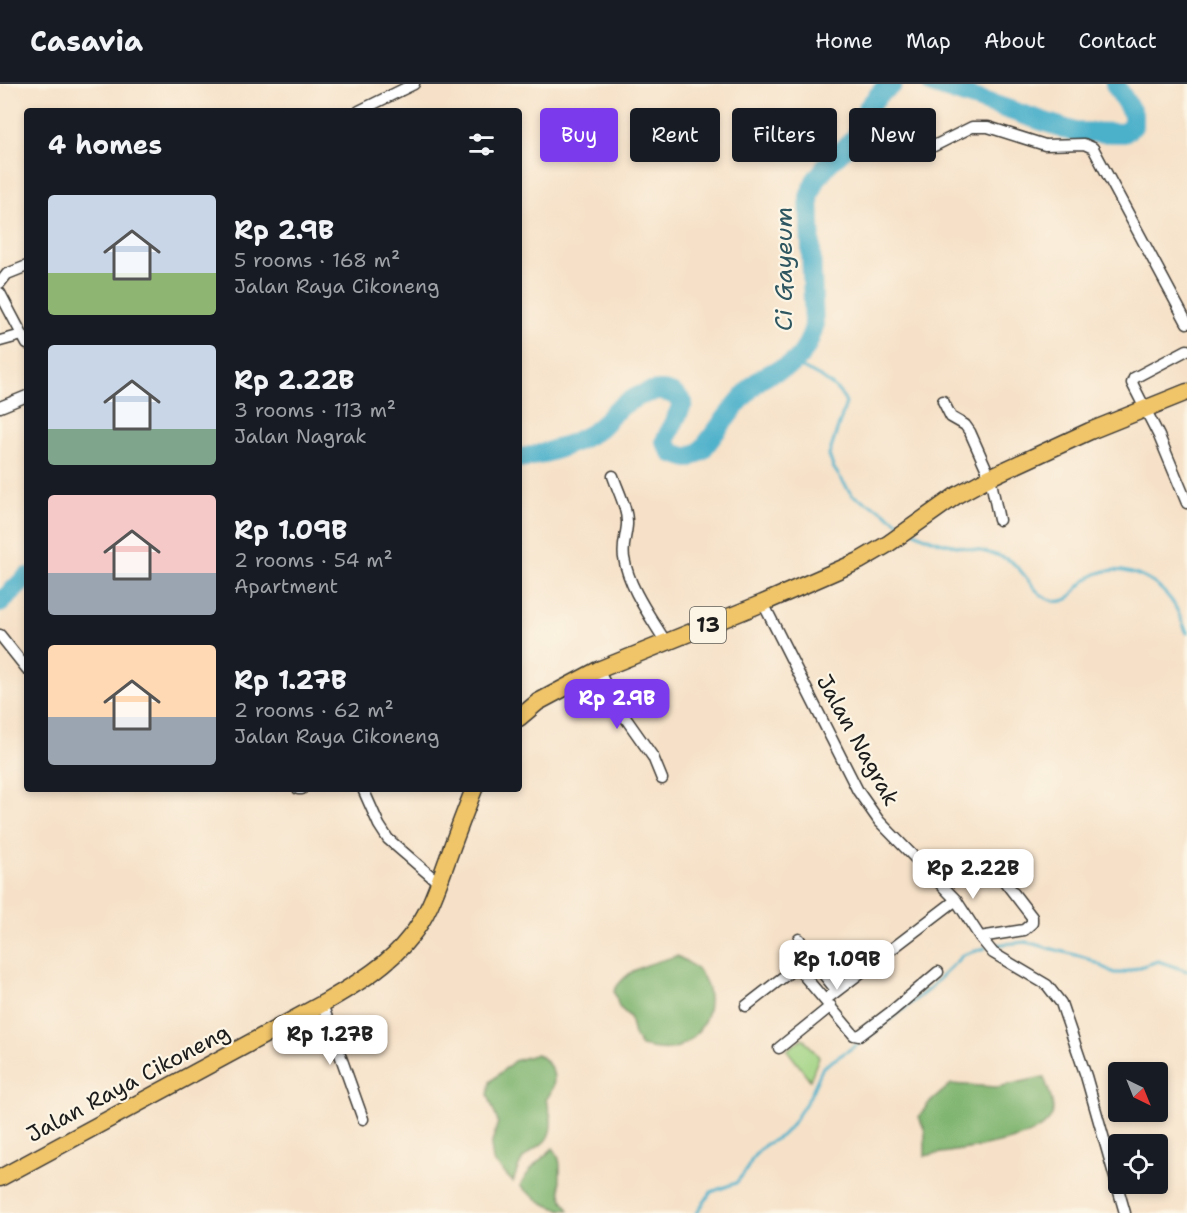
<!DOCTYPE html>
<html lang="en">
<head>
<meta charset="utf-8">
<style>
	body { margin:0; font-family:"Shantell Sans",sans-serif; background:#242831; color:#f1f3f6; height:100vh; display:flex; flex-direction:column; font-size:22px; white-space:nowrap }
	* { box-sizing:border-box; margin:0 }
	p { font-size:20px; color:#9ea1a6 }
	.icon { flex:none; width:33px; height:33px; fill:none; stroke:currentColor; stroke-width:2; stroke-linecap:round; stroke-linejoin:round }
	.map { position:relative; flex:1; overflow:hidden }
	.panel { position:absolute; left:24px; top:24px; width:498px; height:684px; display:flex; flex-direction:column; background:#171b24; border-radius:6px; box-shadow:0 3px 9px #0003 }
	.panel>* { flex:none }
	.hud { position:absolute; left:540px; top:24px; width:556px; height:54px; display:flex; gap:12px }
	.needle { width:39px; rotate:137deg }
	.buttons { position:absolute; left:1108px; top:978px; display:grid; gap:12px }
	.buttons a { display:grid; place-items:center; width:60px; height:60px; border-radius:6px; background:#171b24; box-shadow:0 3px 9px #0003; font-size:30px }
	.price { position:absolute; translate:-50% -51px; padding:0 14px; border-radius:12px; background:#fff; color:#222; font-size:20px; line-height:39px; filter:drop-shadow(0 2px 3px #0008) }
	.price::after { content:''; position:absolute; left:50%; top:36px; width:18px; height:14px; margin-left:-9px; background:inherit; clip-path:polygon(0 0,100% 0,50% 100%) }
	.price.selected { background:#7c3aed; color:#fff }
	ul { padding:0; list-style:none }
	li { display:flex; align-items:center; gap:18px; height:150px; padding:0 24px }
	li span { display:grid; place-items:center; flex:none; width:168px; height:120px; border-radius:6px; color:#555 }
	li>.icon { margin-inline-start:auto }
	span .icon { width:72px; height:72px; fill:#fffc; stroke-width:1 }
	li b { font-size:26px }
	h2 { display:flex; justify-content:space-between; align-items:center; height:72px; padding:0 24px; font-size:26px }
	.pill { padding:0 21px; border-radius:6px; background:#171b24; box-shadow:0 3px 9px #0003; font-size:21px; line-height:54px }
	.pill.selected { background:#7c3aed; color:#fff }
	header { display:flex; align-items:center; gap:36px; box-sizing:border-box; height:84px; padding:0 30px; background:#171b24; border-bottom:2px solid #363941 }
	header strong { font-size:28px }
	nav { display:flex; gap:33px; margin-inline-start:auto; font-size:21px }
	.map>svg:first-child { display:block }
	.green { fill:#a0d383; stroke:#5e7850; stroke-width:1.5 }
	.forest { fill:#80b571; stroke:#4e6846; stroke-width:1.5 }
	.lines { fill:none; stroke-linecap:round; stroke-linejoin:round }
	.stream { stroke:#4bb0ca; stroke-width:3 }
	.river { stroke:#4bb0ca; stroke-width:20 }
	.minor-casing { stroke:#3d3a36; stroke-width:13 }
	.highway-casing { stroke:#3d3a36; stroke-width:19 }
	.minor { stroke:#fff; stroke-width:10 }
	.highway { stroke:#f0c469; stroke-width:16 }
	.labels { text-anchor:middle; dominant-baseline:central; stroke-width:4.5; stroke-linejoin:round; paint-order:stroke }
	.shield { fill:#fcf5e5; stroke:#5f5d58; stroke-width:1.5 }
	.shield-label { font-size:21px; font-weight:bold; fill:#1c1c1c }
	.street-label { font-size:22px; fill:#1c1c1c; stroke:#fcf5e5 }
	.water-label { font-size:24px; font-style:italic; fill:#2f5762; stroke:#fcf5e5 }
</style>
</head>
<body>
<header>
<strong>Casavia</strong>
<nav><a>Home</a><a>Map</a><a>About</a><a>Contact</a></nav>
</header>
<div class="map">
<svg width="1187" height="1129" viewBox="0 0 1187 1129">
	<rect width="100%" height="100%" fill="#fcf5e5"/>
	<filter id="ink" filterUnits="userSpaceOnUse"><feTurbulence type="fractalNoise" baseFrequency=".0167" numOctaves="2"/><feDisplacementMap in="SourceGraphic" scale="12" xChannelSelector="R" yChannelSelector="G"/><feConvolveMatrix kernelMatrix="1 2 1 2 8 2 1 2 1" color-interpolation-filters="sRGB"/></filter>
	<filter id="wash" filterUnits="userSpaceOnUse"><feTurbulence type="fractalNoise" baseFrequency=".008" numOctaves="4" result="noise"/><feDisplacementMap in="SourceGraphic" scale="24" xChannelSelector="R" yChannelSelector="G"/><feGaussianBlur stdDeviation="1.35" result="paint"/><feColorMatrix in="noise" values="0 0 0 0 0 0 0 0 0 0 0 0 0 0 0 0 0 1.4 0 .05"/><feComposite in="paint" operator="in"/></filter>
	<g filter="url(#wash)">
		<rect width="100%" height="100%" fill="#f6e1c8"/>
		<path class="green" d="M803 954 819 973 810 996 787 966Z"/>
		<path class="forest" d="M677 872C688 878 700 885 705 897 716 922 703 952 678 963 666 968 653 964 641 962L634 951 630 933 619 923 614 907C627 883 653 879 677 872Z
			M537 970C556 982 559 998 546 1016 548 1023 552 1032 551 1039 551 1062 535 1061 523 1075 518 1082 516 1090 513 1098L493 1077 491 1062 498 1038 488 1011 490 998 514 977Z
			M1044 993C1047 1003 1053 1015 1053 1025 1054 1059 950 1066 925 1072V1047L919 1033 928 1020 951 1000 997 1003Z
			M553 1064C566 1078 556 1097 562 1113 563 1117 567 1122 569 1126 551 1127 533 1113 520 1102 528 1086 540 1076 553 1064Z"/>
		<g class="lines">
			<path class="stream" d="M792 279C812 289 837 298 846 319L829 371 833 383 852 411 878 424 904 442
				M915 448C946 465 978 462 1007 475 1026 485 1032 512 1054 517 1070 520 1073 507 1083 499 1110 474 1151 490 1171 516 1178 525 1182 538 1187 549
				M993 861 1026 858 1087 874 1114 889H1122L1158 877 1187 887
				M697 1129 711 1108 736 1099 745 1088 754 1072 765 1061 781 1052 791 1042 809 1014 823 983 867 954 929 905 963 871 985 864"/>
			<path class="river" d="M932 0 1075 48 1124 49 1133 42V30L1115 0
				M519 374C544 371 572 361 594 348 602 343 608 335 614 328 633 312 665 295 683 319L665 357 672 369 688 374 701 367C719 344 736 318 757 298 766 290 775 288 786 283 803 275 809 259 814 242L809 113 815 97 827 81 856 53 867 25 881 8 893 0
				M0 519 27 493"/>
		</g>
	</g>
	<g filter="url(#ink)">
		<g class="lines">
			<defs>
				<path id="minor" d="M359 27 414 0
					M934 62 972 43H988L1045 61 1084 60 1093 64 1187 239
					M0 199 7 190 27 182
					M0 209 27 260
					M0 257 22 251
					M1187 266 1134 294 1132 299 1159 352 1187 419
					M943 317 951 333 965 341 970 348 990 393 999 436
					M0 323 27 312
					M613 392C618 407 628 425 627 441 626 453 622 462 624 474 629 504 650 532 665 557
					M763 519 858 707 879 737 956 816 980 853 993 869 1047 901 1061 919 1086 992 1125 1129
					M0 551 27 585
					M598 586 617 622 653 673 662 695
					M298 705H302
					M363 705 379 741 388 755 439 799
					M980 853 1024 846 1032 839V833L998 789
					M799 855 812 876 836 906
					M825 916 956 816
					M322 920 363 1035
					M746 922 791 887H800L854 951 859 952 892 927 938 888
					M779 964 831 922"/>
				<path id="highway" d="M519 634 538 618 598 586 763 519 859 477 888 460 957 411 990 393 1090 347 1187 308
					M0 1094 322 920C354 901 387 883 410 853 429 831 438 801 448 774 456 751 465 728 474 705"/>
			</defs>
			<use href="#minor" class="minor-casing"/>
			<use href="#highway" class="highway-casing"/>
			<use href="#minor" class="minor"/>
			<use href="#highway" class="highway"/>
		</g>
	</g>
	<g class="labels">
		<rect class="shield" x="690" y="523" width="36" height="36" rx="4.5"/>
		<g class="shield-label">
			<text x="708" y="541">13</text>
		</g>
		<g class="street-label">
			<text transform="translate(858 656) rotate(61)">Jalan Nagrak</text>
			<text transform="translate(128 999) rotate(-28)">Jalan Raya Cikoneng</text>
		</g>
		<g class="water-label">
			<text transform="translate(784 185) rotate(-90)">Ci Gayeum</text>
		</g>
	</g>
</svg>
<div class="buttons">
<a><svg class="needle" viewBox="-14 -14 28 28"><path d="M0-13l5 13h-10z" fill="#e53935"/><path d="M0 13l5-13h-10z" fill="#9ea1a6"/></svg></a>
<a><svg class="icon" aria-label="locate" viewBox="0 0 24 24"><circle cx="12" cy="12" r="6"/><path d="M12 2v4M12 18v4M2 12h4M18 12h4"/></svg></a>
</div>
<b class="price selected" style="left:617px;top:646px">Rp 2.9B</b>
<b class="price" style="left:973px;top:816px">Rp 2.22B</b>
<b class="price" style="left:837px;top:907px">Rp 1.09B</b>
<b class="price" style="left:330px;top:982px">Rp 1.27B</b>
<div class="hud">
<a class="pill selected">Buy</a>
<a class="pill">Rent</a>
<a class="pill">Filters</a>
<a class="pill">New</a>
</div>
<section class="panel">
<h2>4 homes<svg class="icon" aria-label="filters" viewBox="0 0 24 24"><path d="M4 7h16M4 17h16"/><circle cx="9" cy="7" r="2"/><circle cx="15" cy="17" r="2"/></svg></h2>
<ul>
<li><span style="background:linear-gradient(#c9d6e8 65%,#8fb573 0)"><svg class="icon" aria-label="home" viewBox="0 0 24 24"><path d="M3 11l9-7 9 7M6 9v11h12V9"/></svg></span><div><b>Rp 2.9B</b><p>5 rooms · 168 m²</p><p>Jalan Raya Cikoneng</p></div></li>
<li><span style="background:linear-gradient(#c9d6e8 70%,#7fa58c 0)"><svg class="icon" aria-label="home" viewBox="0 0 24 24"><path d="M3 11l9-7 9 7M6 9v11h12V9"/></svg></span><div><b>Rp 2.22B</b><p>3 rooms · 113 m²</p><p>Jalan Nagrak</p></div></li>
<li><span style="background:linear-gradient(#f6c9c9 65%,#9aa5b1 0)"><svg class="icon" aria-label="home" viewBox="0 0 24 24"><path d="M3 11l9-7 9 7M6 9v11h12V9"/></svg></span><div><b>Rp 1.09B</b><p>2 rooms · 54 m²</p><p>Apartment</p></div></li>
<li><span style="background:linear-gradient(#ffd9b3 60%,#9aa5b1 0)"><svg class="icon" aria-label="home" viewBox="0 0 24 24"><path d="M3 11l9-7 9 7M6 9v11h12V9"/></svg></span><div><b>Rp 1.27B</b><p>2 rooms · 62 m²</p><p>Jalan Raya Cikoneng</p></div></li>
</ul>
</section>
</div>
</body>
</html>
